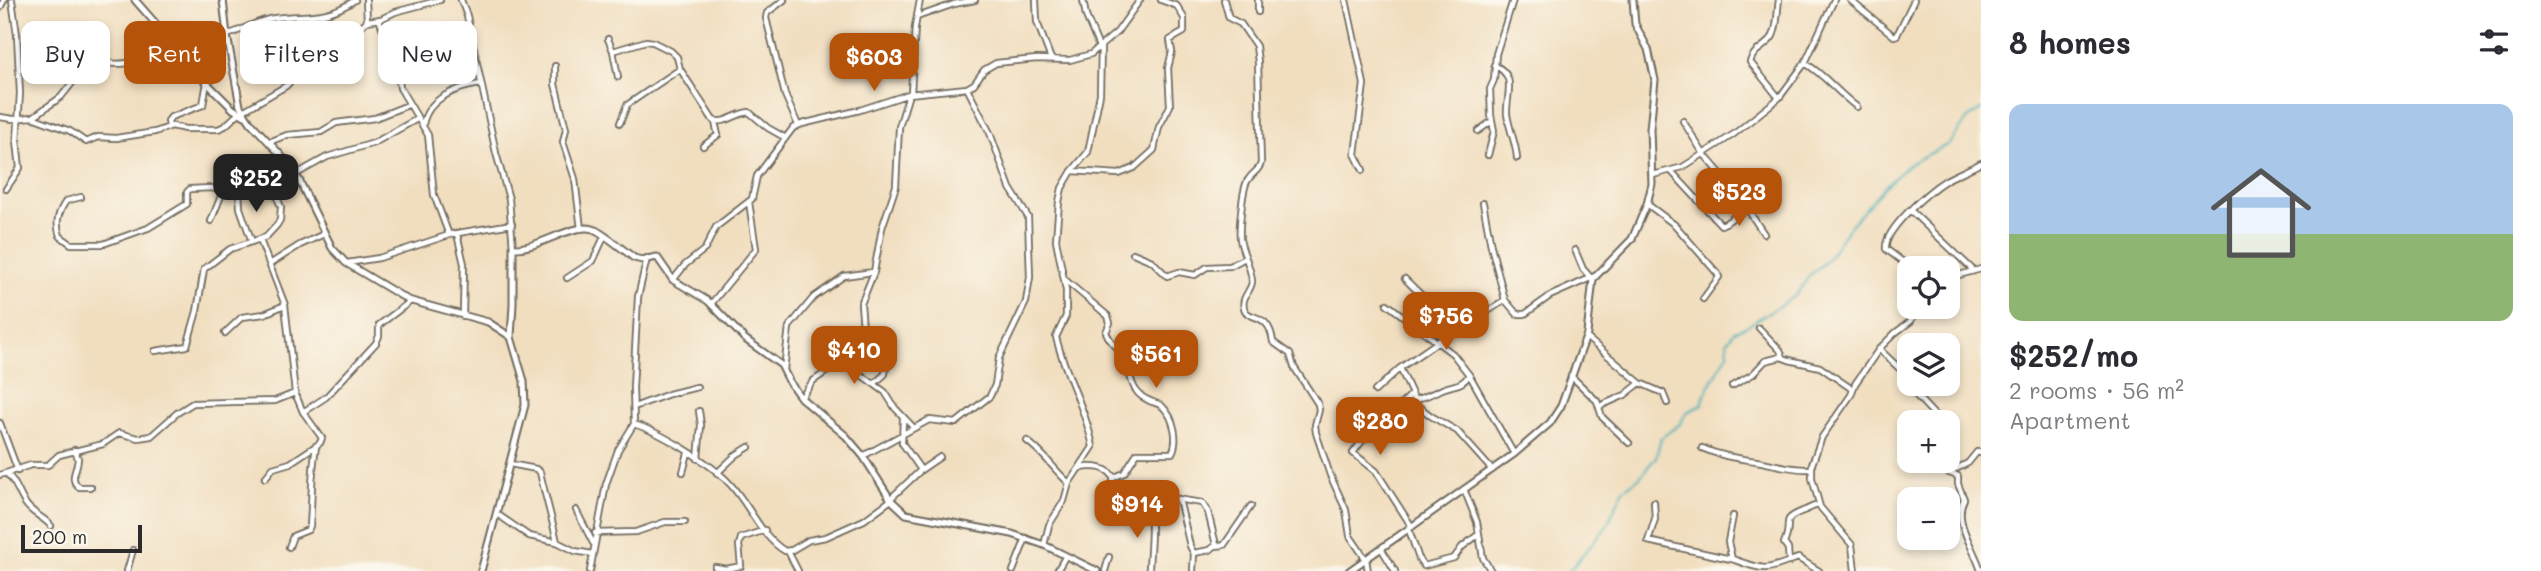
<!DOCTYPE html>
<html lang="en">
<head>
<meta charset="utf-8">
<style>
	body { margin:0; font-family:Mali,sans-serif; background:#f7f7f7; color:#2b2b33; height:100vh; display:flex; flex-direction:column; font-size:26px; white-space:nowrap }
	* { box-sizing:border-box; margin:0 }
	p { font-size:23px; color:#7c7c81 }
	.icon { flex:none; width:38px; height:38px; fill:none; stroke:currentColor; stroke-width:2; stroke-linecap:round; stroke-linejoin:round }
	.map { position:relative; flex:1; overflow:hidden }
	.sheet { display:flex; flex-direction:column; background:#fff; width:560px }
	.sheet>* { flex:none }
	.hud { position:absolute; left:21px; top:21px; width:665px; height:63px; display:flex; gap:14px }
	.tools { position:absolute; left:1897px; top:256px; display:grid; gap:14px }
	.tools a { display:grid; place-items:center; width:63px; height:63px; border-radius:14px; background:#fff; box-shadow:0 4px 10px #0003; font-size:35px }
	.scale { position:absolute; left:21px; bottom:18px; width:121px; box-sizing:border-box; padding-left:7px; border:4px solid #2b2b2b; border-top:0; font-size:19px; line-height:24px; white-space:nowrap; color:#2b2b2b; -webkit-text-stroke:5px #fbf7ec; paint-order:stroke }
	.price { position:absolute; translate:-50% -60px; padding:0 16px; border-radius:14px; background:#b45309; color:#fff; font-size:23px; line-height:46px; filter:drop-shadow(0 2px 4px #0008) }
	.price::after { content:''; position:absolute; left:50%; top:42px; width:21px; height:16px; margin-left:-10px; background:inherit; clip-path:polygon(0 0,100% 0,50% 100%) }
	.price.on { background:#222; color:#fff }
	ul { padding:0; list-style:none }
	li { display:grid; align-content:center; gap:14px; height:371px; padding:0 28px }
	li+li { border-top:2px solid #e1e1e2 }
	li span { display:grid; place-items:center; height:217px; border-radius:14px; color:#555 }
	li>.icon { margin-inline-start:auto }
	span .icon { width:126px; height:126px; fill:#fffc; stroke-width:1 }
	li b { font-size:30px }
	h2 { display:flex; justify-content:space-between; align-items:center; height:84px; padding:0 28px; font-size:30px }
	.pill { padding:0 24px; border-radius:14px; background:#fff; box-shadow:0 4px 10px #0003; font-size:24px; line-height:63px }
	.pill.on { background:#b45309; color:#fff }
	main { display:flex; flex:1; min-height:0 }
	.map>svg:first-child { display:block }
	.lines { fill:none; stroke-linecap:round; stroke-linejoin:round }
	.stream { stroke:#3daeb7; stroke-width:2 }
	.street-casing { stroke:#706a5f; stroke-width:8 }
	.secondary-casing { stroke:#706a5f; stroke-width:9 }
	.street { stroke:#fff; stroke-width:4.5 }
	.secondary { stroke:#fff; stroke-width:5 }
</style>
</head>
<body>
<main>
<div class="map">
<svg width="1981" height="571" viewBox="0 0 1981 571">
	<rect width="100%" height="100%" fill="#fbf7ec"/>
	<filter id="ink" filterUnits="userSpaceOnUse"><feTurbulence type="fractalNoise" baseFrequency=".0143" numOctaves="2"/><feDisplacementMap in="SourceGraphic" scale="14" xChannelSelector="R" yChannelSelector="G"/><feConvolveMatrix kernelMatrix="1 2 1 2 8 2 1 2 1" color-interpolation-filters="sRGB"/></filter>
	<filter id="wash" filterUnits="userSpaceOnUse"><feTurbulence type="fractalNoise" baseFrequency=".00686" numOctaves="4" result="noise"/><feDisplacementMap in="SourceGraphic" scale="28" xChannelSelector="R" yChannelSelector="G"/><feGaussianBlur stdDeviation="1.57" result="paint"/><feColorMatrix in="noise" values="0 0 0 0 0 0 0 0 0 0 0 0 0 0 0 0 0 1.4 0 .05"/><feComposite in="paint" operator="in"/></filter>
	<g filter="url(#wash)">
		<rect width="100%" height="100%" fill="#f1debf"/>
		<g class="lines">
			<path class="stream" d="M1569 571 1606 527 1624 489 1639 478 1656 457 1661 438 1680 424 1687 412 1702 405 1703 398 1728 353 1727 342 1734 331 1745 327 1795 296 1810 275 1826 261 1847 230 1884 187 1911 163 1949 144 1967 120 1981 109"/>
		</g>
	</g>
	<g filter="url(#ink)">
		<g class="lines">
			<defs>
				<path id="street" d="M366 0 367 20
					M461 0 467 16 496 153 509 199 513 248
					M784 0 767 13 766 18 785 95 798 125
					M1036 0 1037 22 1051 59
					M1083 0 1086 16 1099 47
					M1224 0 1229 18 1241 24 1256 46 1258 62 1261 163C1259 171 1252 173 1248 180 1242 188 1239 229 1240 239 1242 253 1252 268 1252 282 1251 291 1241 297 1244 308 1248 322 1269 310 1273 342L1290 354 1294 367 1318 404 1319 410 1315 425 1316 433 1330 475 1346 510 1350 536 1365 558
					M1258 0V12
					M1346 0 1364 84 1355 154 1363 170
					M1779 0C1777 11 1778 26 1773 36 1767 47 1753 49 1750 62L1779 98
					M1850 0 1894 36 1897 35 1914 0
					M0 8 4 0
					M917 17 954 4 975 0
					M379 19 398 71 400 88 428 135 434 195 449 235
					M227 35C243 30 258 20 275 18 307 14 326 20 355 0
					M608 39 613 51 618 77
					M613 51 646 41 653 42 671 51 677 57 680 69 713 120C725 125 736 113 749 112L768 128 784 137
					M101 62C122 68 158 58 177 48
					M1805 63C1825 75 1838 93 1857 107
					M1494 65C1518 76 1506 94 1507 114 1509 129 1516 143 1517 158
					M555 66V84L566 129 563 142 575 179 581 229
					M398 71 426 64 472 44
					M911 93 915 27 920 0
					M243 111 286 86 298 74 331 52 367 21 381 19 395 12 440 0
					M0 117 13 119 32 117 70 131 86 142 98 137 116 138 155 132 172 126 185 129H218L225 126 239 113
					M33 117 61 97 73 82
					M620 123 627 105 680 69
					M423 125C427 98 458 87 481 84
					M169 127 168 121 171 117 203 105 207 82
					M1478 131 1492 121
					M269 142 287 135 321 132 336 123 375 118 408 105
					M703 146 718 135 715 122
					M1488 155 1494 131 1491 115 1490 89 1494 80 1496 54 1513 0
					M1072 171 1119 174 1134 168 1154 150 1159 127 1170 106 1168 68 1172 52 1170 40 1184 32V18L1177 6 1161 0
					M1672 172 1721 225C1730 222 1742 210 1744 201L1703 153 1683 121
					M1653 175 1683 167 1734 134 1779 98 1805 63 1834 0
					M6 189 20 168 17 141 20 93 17 35 12 0
					M239 190 240 208 252 242
					M81 197 66 201C58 213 55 222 60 236L71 244H103L148 228 187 204V192L190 189 212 188 221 191 243 190 282 182 327 157 374 143 417 119
					M1483 203 1491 246 1505 300 1517 314H1525L1550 296 1595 276
					M1647 204 1675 225 1717 273 1719 277 1703 299
					M1744 204 1764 234
					M1910 210 1974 271
					M211 221 223 191
					M457 234 464 264 463 316
					M260 240 285 305 295 393 303 412 322 438 320 443 290 463 273 468 265 478
					M1575 250 1583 269 1591 278
					M1133 253 1152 261 1167 276 1179 272 1195 275 1207 267 1230 266 1245 258
					M347 263 379 258 452 234 512 224
					M270 264 300 245 324 234
					M1911 268 1886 249C1883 230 1930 190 1946 180 1957 174 1970 169 1981 163
					M567 278 593 261 604 237
					M1948 278 1981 269
					M1064 279 1108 316 1110 323 1106 332C1111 345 1121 351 1132 359 1127 372 1131 393 1148 400 1153 403 1159 403 1163 407 1174 418 1179 440 1172 453H1137L1124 473 1113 478
					M1405 279 1454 327
					M673 280 685 265 705 249 716 227 752 199 757 176 793 128 802 124 860 110 909 94 967 88 974 84 984 70 996 63 1037 59 1070 60 1091 54 1117 32 1140 0
					M711 304 756 249 749 202
					M1387 304 1453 354 1470 376 1514 454
					M1759 328 1780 350 1783 357
					M864 329 886 367 885 374 875 383
					M225 333 242 317 264 314 285 305
					M1586 337 1640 383 1663 393 1667 403
					M1879 349 1901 370 1912 391 1941 422
					M155 351 187 346 197 311 204 269 230 249 266 237 277 225 280 220 281 207 272 185
					M842 361 885 392 895 408 913 427
					M1400 368 1417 405 1431 416 1457 431 1492 470
					M784 370 789 327 814 297 844 276 873 272
					M1571 376 1597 401 1602 417 1629 443
					M1732 386 1753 374 1765 361 1781 357 1789 360 1820 367 1852 389
					M1375 391 1400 368 1439 341 1452 329 1482 315 1505 300
					M1411 395 1362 441 1353 453 1376 471 1412 527
					M801 398 813 381 842 361 852 342 863 328 861 304 874 272 882 228 896 186 899 127 909 94
					M1413 400C1425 398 1434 392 1445 388 1456 384 1462 386 1469 375
					M1600 406 1625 395 1640 383
					M634 407 669 394 697 387
					M303 412 326 397 376 343 379 336V325L411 301
					M903 418 902 443 921 470
					M0 423 18 471
					M634 424C662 433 711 463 730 484 749 504 761 537 785 551L792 550 809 540 826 537 864 520 891 500
					M1027 441C1045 454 1053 469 1069 483
					M1702 448C1720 456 1736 458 1756 461 1775 464 1791 470 1811 469
					M74 450 78 458C78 469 68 479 79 487H91
					M863 456 929 420 956 423 990 396 995 385 999 358 1026 302 1030 277 1028 217 1010 188 990 133 967 88
					M698 459 701 425 699 411
					M1933 460 1940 470 1958 476V484L1964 499C1952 521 1975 549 1981 571
					M510 464 536 469 540 472C545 496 552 518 557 542
					M1081 468C1090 466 1105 466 1112 475 1114 479 1113 484 1114 488L1145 502 1177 499 1202 503 1208 512 1216 545 1210 550 1194 553 1193 571
					M683 472 688 453
					M1950 472 1968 463 1977 452 1981 453
					M717 473 736 455 749 447
					M7 474C17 483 18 493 25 503 32 514 44 517 51 526
					M0 475 31 465H48L59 455 103 444 119 433 138 438 151 436 177 413 193 403 275 401 295 393
					M1464 489 1477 522 1483 558 1491 571
					M890 499 921 470 940 457
					M1179 499 1190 546 1194 554
					M1654 502 1655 519 1648 541 1731 559
					M1146 503C1155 513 1149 555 1149 571
					M576 510 593 543
					M497 514 529 536 557 542 575 551 592 554
					M1733 516 1728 542 1732 559C1767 571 1764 571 1798 558L1819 571
					M1409 530 1419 559 1424 566 1454 558 1462 547 1479 534
					M595 533 636 532 665 522H685
					M1044 545 1049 525 1064 501 1069 483 1093 447C1086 409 1065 375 1056 337L1066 316V290L1056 240 1059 202 1062 188 1072 171 1088 152 1100 94 1101 45
					M1215 546 1224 545 1251 506
					M289 547 293 536 308 530 310 526C312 500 311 473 316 447
					M1381 548 1395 571
					M788 551 798 571
					M1366 559 1368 571
					M1789 562 1788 549 1784 543C1794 522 1778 521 1803 511 1809 509 1812 506 1819 505
					M715 567 726 569 741 566 739 545 741 538 765 530
					M127 571 133 550
					M590 571 606 484 618 450 634 424 633 387 638 297 647 258
					M1013 571 1026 538
					M1057 571 1065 557
					M1105 571 1109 557
					M1855 571 1852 545 1820 507 1812 478V464L1822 437 1851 395 1855 384 1879 349 1895 333 1911 321 1919 306"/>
				<path id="secondary" d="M135 0 177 48 184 60 233 109 245 116
					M223 0 227 35 240 106 251 123 280 154 299 180 332 248 346 263 408 300 488 322 511 337 524 381 525 405 481 571
					M511 337 513 304V248C540 249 570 223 593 229 601 231 626 252 634 258L642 260 657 257 673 280 708 301 745 339 781 365 790 383 801 398 846 436 863 456 891 500 906 514 1012 534 1044 545 1097 571
					M1349 571 1514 454 1550 423 1561 406 1587 334 1593 279 1632 239 1647 204 1652 184 1650 129 1655 80 1648 49 1635 24 1633 0"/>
			</defs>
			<use href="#street" class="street-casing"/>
			<use href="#secondary" class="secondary-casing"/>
			<use href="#street" class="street"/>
			<use href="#secondary" class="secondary"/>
		</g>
	</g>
</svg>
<div class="tools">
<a><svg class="icon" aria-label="locate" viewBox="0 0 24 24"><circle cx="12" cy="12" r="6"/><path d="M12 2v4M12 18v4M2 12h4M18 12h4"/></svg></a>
<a><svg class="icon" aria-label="layers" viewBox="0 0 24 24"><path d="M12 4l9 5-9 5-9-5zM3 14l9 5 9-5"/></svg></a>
<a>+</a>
<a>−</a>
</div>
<div class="scale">200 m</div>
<b class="price" style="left:874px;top:93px">$603</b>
<b class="price on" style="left:256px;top:214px">$252</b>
<b class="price" style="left:1739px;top:228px">$523</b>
<b class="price" style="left:1446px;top:352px">$756</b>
<b class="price" style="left:854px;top:386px">$410</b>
<b class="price" style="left:1156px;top:390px">$561</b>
<b class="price" style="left:1380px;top:457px">$280</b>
<b class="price" style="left:1137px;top:540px">$914</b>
<div class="hud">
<a class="pill">Buy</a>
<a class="pill on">Rent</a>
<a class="pill">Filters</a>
<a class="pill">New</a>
</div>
</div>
<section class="sheet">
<h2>8 homes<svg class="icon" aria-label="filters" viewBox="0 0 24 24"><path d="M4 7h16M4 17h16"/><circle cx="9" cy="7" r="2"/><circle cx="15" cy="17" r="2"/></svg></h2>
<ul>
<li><span style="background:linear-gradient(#a9c7e8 60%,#8fb573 0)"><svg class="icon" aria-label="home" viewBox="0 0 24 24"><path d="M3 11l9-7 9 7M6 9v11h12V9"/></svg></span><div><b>$252/mo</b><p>2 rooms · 56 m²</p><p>Apartment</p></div></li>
</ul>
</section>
</main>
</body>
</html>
